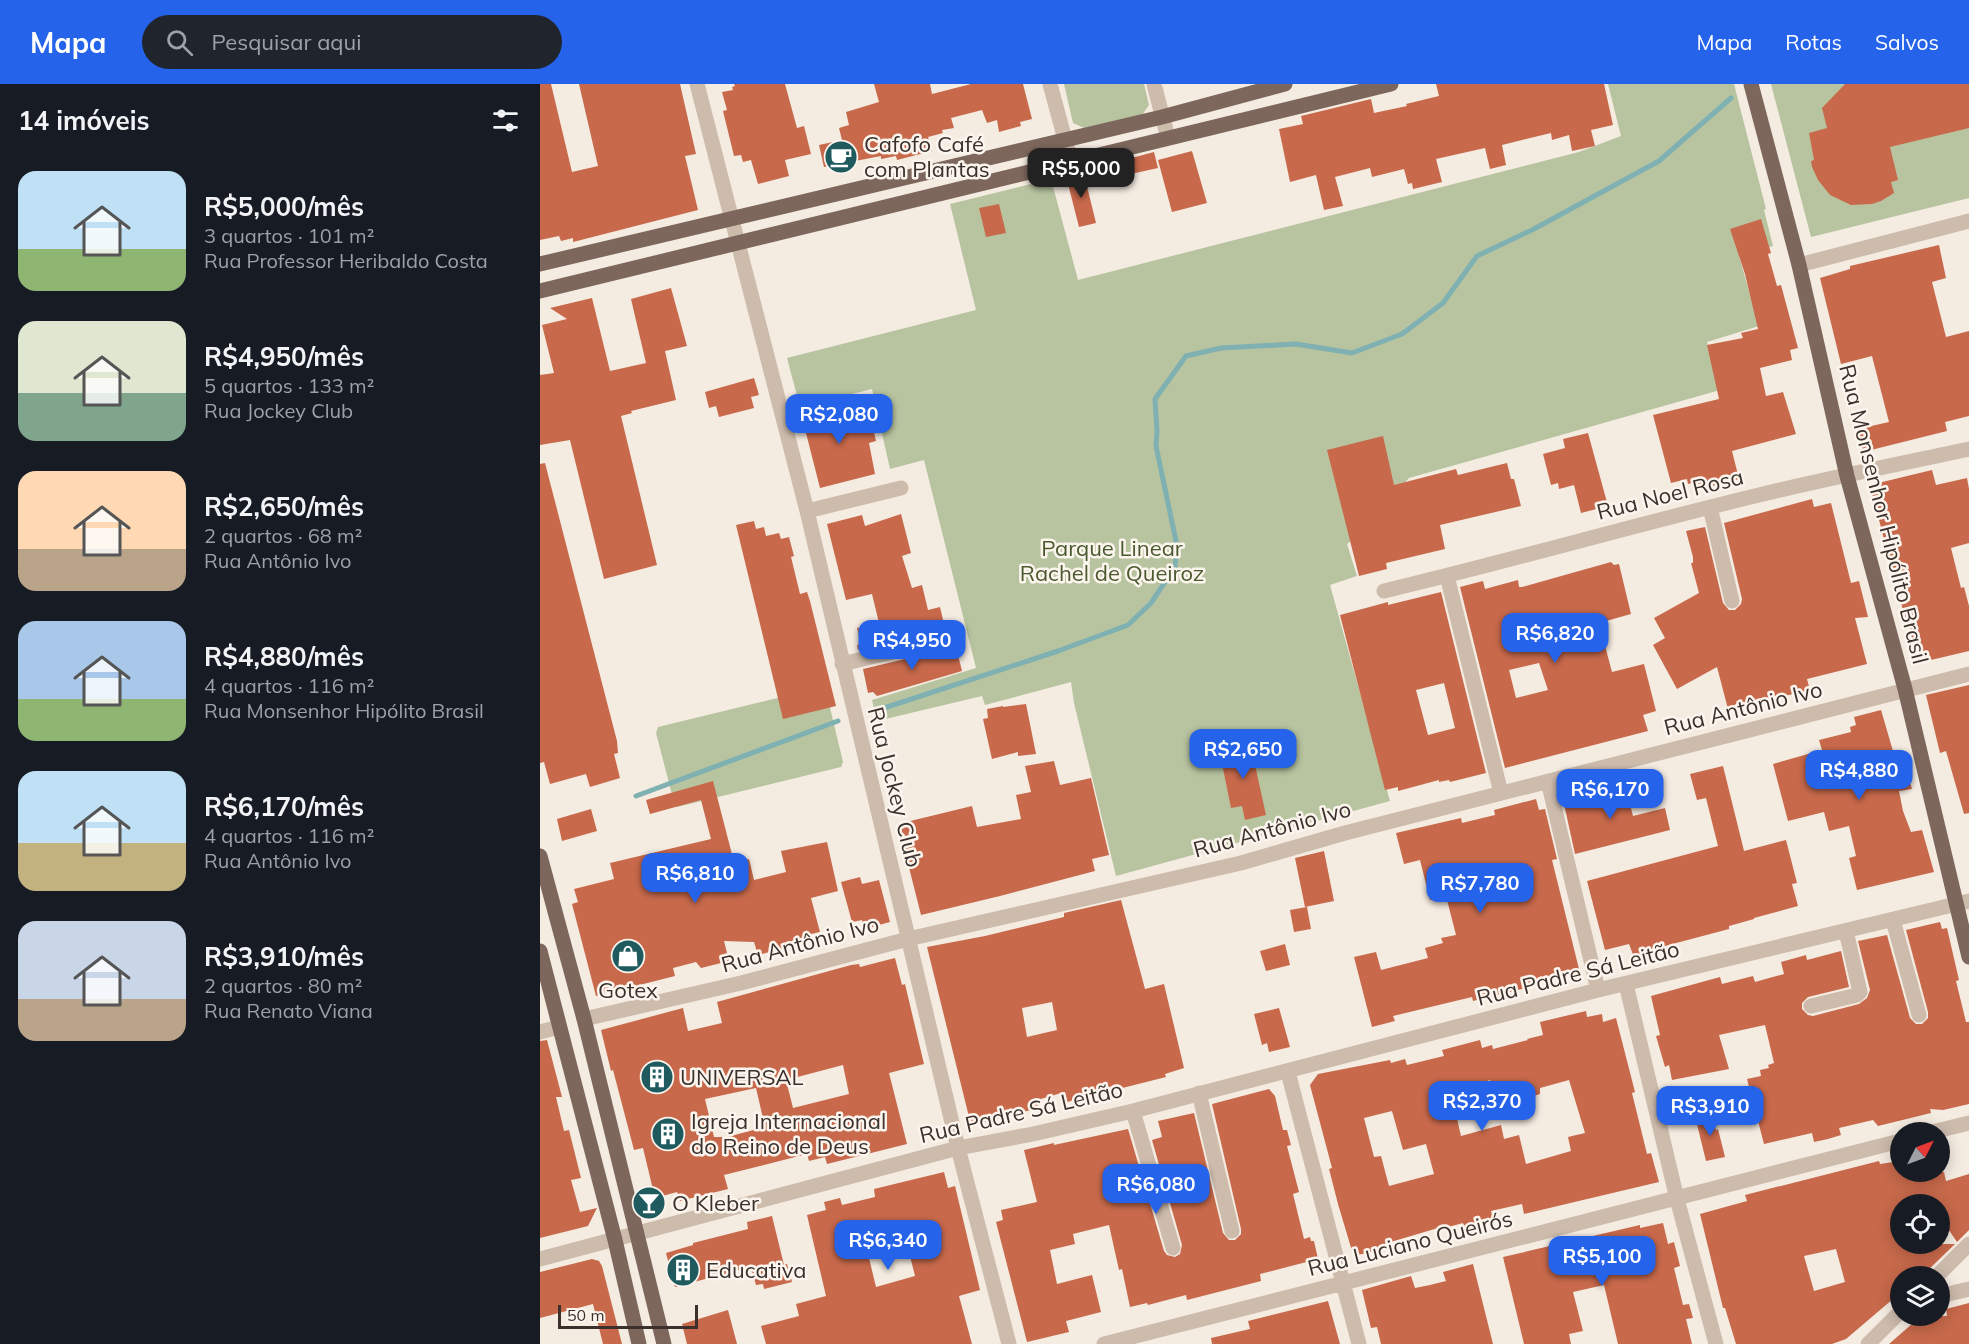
<!DOCTYPE html>
<html lang="pt">
<head>
<meta charset="utf-8">
<style>
	body { margin:0; font-family:Mulish,sans-serif; background:#20242c; color:#f1f3f6; height:100vh; display:flex; flex-direction:column; font-size:22px; white-space:nowrap }
	* { box-sizing:border-box; margin:0 }
	p { font-size:20px; color:#9ea1a6 }
	.icon { flex:none; width:33px; height:33px; fill:none; stroke:currentColor; stroke-width:2; stroke-linecap:round; stroke-linejoin:round }
	.map { position:relative; flex:1; overflow:hidden }
	.side { display:flex; flex-direction:column; background:#171b24; width:540px }
	.side>* { flex:none }
	.needle { width:39px; rotate:48deg }
	.buttons { position:absolute; left:1350px; top:1038px; display:grid; gap:12px }
	.buttons a { display:grid; place-items:center; width:60px; height:60px; border-radius:50%; background:#171b24; box-shadow:0 3px 15px #0003; font-size:30px }
	.scale { position:absolute; left:18px; bottom:15px; width:140px; box-sizing:border-box; padding-left:6px; border:3px solid #3b302b; border-top:0; font-size:16px; line-height:21px; white-space:nowrap; color:#3b302b; -webkit-text-stroke:4px #fbf5ee; paint-order:stroke }
	.price { position:absolute; translate:-50% -51px; padding:0 14px; border-radius:12px; background:#2563eb; color:#fff; font-size:20px; line-height:39px; filter:drop-shadow(0 2px 3px #0008) }
	.price::after { content:''; position:absolute; left:50%; top:36px; width:18px; height:14px; margin-left:-9px; background:inherit; clip-path:polygon(0 0,100% 0,50% 100%) }
	.price.active { background:#222; color:#fff }
	ul { padding:0; list-style:none }
	li { display:flex; align-items:center; gap:18px; height:150px; padding:0 18px }
	li span { display:grid; place-items:center; flex:none; width:168px; height:120px; border-radius:18px; color:#555 }
	li>.icon { margin-inline-start:auto }
	span .icon { width:72px; height:72px; fill:#fffc; stroke-width:1 }
	li b { font-size:26px }
	h2 { display:flex; justify-content:space-between; align-items:center; height:72px; padding:0 18px; font-size:26px }
	header { display:flex; align-items:center; gap:36px; box-sizing:border-box; height:84px; padding:0 30px; background:#2563eb; color:#fff }
	header strong { font-size:28px }
	nav { display:flex; gap:33px; margin-inline-start:auto; font-size:21px }
	.search { width:420px; height:54px; background:#20242c; display:flex; align-items:center; gap:15px; box-sizing:border-box; padding:0 21px; border-radius:33px; color:#9ea1a6; font-size:22px }
	main { display:flex; flex:1; min-height:0 }
	.map>svg:first-child { display:block }
	.green { fill:#b8c4a0 }
	.lines { fill:none; stroke-linecap:round; stroke-linejoin:round }
	.stream { stroke:#7fb0b2; stroke-width:5 }
	.building { fill:#c8694b; fill-rule:evenodd }
	.minor { stroke:#cdbbac; stroke-width:15 }
	.major { stroke:#7d675c; stroke-width:15 }
	.labels { text-anchor:middle; dominant-baseline:central; stroke-width:5; stroke-linejoin:round; paint-order:stroke }
	.poi-label { font-size:22px; fill:#3b302b; stroke:#fbf5ee; text-anchor:start }
	.street-label { font-size:22px; fill:#3b302b; stroke:#fbf5ee }
	.park-label { font-size:22px; fill:#4a5a2e; stroke:#fbf5ee }
</style>
</head>
<body>
<header>
<strong>Mapa</strong>
<div class="search"><svg class="icon" aria-label="search" viewBox="0 0 24 24"><circle cx="10" cy="10" r="6"/><path d="M15 15l6 6"/></svg>Pesquisar aqui</div>
<nav><a>Mapa</a><a>Rotas</a><a>Salvos</a></nav>
</header>
<main>
<section class="side">
<h2>14 imóveis<svg class="icon" aria-label="filters" viewBox="0 0 24 24"><path d="M4 7h16M4 17h16"/><circle cx="9" cy="7" r="2"/><circle cx="15" cy="17" r="2"/></svg></h2>
<ul>
<li><span style="background:linear-gradient(#bfe0f5 65%,#8fb573 0)"><svg class="icon" aria-label="home" viewBox="0 0 24 24"><path d="M3 11l9-7 9 7M6 9v11h12V9"/></svg></span><div><b>R$5,000/mês</b><p>3 quartos · 101 m²</p><p>Rua Professor Heribaldo Costa</p></div></li>
<li><span style="background:linear-gradient(#dfe7d0 60%,#7fa58c 0)"><svg class="icon" aria-label="home" viewBox="0 0 24 24"><path d="M3 11l9-7 9 7M6 9v11h12V9"/></svg></span><div><b>R$4,950/mês</b><p>5 quartos · 133 m²</p><p>Rua Jockey Club</p></div></li>
<li><span style="background:linear-gradient(#ffd9b3 65%,#b9a48a 0)"><svg class="icon" aria-label="home" viewBox="0 0 24 24"><path d="M3 11l9-7 9 7M6 9v11h12V9"/></svg></span><div><b>R$2,650/mês</b><p>2 quartos · 68 m²</p><p>Rua Antônio Ivo</p></div></li>
<li><span style="background:linear-gradient(#a9c7e8 65%,#8fb573 0)"><svg class="icon" aria-label="home" viewBox="0 0 24 24"><path d="M3 11l9-7 9 7M6 9v11h12V9"/></svg></span><div><b>R$4,880/mês</b><p>4 quartos · 116 m²</p><p>Rua Monsenhor Hipólito Brasil</p></div></li>
<li><span style="background:linear-gradient(#bfe0f5 60%,#c2b280 0)"><svg class="icon" aria-label="home" viewBox="0 0 24 24"><path d="M3 11l9-7 9 7M6 9v11h12V9"/></svg></span><div><b>R$6,170/mês</b><p>4 quartos · 116 m²</p><p>Rua Antônio Ivo</p></div></li>
<li><span style="background:linear-gradient(#c9d6e8 65%,#b9a48a 0)"><svg class="icon" aria-label="home" viewBox="0 0 24 24"><path d="M3 11l9-7 9 7M6 9v11h12V9"/></svg></span><div><b>R$3,910/mês</b><p>2 quartos · 80 m²</p><p>Rua Renato Viana</p></div></li>
</ul>
</section>
<div class="map">
<svg width="1429" height="1260" viewBox="0 0 1429 1260">
	<rect width="100%" height="100%" fill="#f4ebe1"/>
	<path class="green" d="M524 0H604L609 21 602 31 544 44 533 39Z
		M1068 0H1194L1226 125 1224 126 1233 162 1199 172 1219 242 1167 258 1180 306 869 394 817 452 807 460 817 492 790 501 850 717 576 792 534 619 531 598 445 621 442 612 337 637 332 616 436 584 384 376 350 385 332 305 260 323 247 274 436 226 410 120 511 95 538 196 1039 68 1081 52Z
		M1231 0H1429V114L1271 153Z
		M282 603 286 607 303 678 301 683 137 723 135 722 116 649 118 643Z"/>
	<g class="lines">
		<path class="stream" d="M335 627 518 567 588 541 611 519 635 483 637 462 616 362 617 347 615 315 646 272 681 264 756 260 812 269 862 250 903 219 937 172 992 146 1119 77 1191 14
			M96 712 298 637"/>
	</g>
	<path class="building" d="M0 0H11L32 88 58 82 39 0H140L156 70 145 72 158 126 33 158V154L21 157 19 152 0 156Z
		M194 0H245L257 44 264 42 271 70 245 76 249 92 218 100 211 76 203 78 201 71 194 72 183 27 187 26 182 8 193 6 192 3 195 2Z
		M334 0H390L392 10 431 0H483L492 35 480 38 481 42 459 48 457 36 447 39 442 26 411 34 414 44 402 46 403 49 388 53 392 67 357 76 356 72 341 75V72L284 83 279 61 302 56 299 44 309 41 306 28 339 18Z
		M896 0H1064L1073 41 1051 46 1055 62 1032 67 1029 51 1012 56 1011 49 962 61 966 81 950 85 945 64 896 75 902 98 873 105 872 99 868 100 864 85 832 93 830 84 795 93 803 122 784 126 776 91 750 98 739 45 763 40 761 32 831 15 834 29 867 22 866 20 899 12Z
		M1305 0H1429V44L1350 63 1358 96 1351 98 1354 109 1341 117 1332 120 1311 121 1290 111 1278 96 1272 83 1271 77 1274 76 1269 49 1287 44 1282 24Z
		M652 67 667 119 632 128 618 76Z
		M614 68 618 84 591 90 588 75Z
		M543 86 556 139 539 143 526 92Z
		M459 120 466 149 446 153 439 124Z
		M1221 135 1231 169 1228 170 1237 202 1241 201 1258 264 1250 266 1252 276 1220 284 1226 312 1243 308 1256 350 1192 367 1199 395 1157 406 1155 398 1148 400 1147 395 1131 399 1113 331 1179 315 1167 261 1203 254 1201 249 1218 245 1205 190 1190 145Z
		M1399 161 1406 194 1392 198 1406 253 1429 247V332L1405 338 1407 347 1323 368 1318 345 1349 338 1332 272 1301 280 1280 194 1310 185V182Z
		M131 204 147 262 125 267 136 316 91 327 92 329 81 332 117 481 64 495 30 356 0 361V291L14 289 2 241 27 235 10 224 52 214 70 287 106 279 91 215Z
		M214 294 219 311 211 313 214 324 179 333 176 322 169 324 165 308Z
		M300 316 306 336 322 331 325 342 332 340 336 357 329 359 335 390 280 404 266 349 272 347 266 325Z
		M1048 349 1068 422 1041 429 1034 401 1019 405 1018 399 1011 401 1003 370 1025 364 1023 355Z
		M843 352 854 401 916 385 918 391 967 379 971 395H974L981 422 900 441 905 465 846 479 847 485 819 492 787 366Z
		M5 379 77 657 78 669 74 670 80 694 50 703 46 690 10 700 4 678 0 679V380Z
		M1392 386 1396 401 1427 394 1429 405V459L1411 464 1421 504 1424 503 1429 522V567L1378 579 1367 533H1365L1361 519 1370 517 1362 488 1353 490 1330 401Z
		M1272 415 1274 423 1291 419 1311 499 1319 497 1328 533 1315 534 1327 580 1267 595 1270 606 1188 625 1177 583 1137 605 1113 561 1125 554 1114 534 1159 509 1151 479H1153V473L1146 447 1165 443 1183 519 1189 526H1195L1201 520 1202 515 1184 439Z
		M361 430 371 469 362 472 372 504 382 501 388 526 400 523 404 540 409 539 411 544 318 566 317 561 321 560 317 544 339 539 332 510 306 516 287 440 322 431 325 442Z
		M214 437 216 445 224 443 226 452 239 449 241 455 249 453 254 472 251 473 260 510 267 508 270 517 296 622 243 635 196 441Z
		M1071 478 1074 481 1079 480 1091 530 1059 539 1072 588 1104 580 1116 627 1103 631 1108 647 965 684 920 503 943 497 945 505 978 496 979 503H982ZM999 579 1008 606 976 614 969 586Z
		M901 508 946 689 910 698 909 696 899 698V696L858 707V703L845 706 800 531 848 518V521ZM904 599 915 644 888 651 876 606Z
		M416 563 422 587 337 612 333 608 328 609 323 585Z
		M1429 601V729L1424 730 1406 667 1400 669 1386 611Z
		M486 620 496 670 478 672V668L452 675 443 635 448 634 447 625 463 622V623Z
		M1341 626 1360 691 1367 689 1372 705 1359 707 1363 727 1371 748 1382 746 1394 788 1317 806 1309 774 1316 772 1309 742 1289 747 1284 728 1248 737 1233 680 1282 666 1279 656 1311 648 1310 643 1316 641 1314 633Z
		M710 658 726 731 705 736 702 722 691 724 679 665Z
		M514 677 520 701 551 694 569 771 552 775 555 787 460 812 381 831 358 740 432 722 437 743 481 735 476 711 491 708 485 682Z
		M1183 682 1204 767 1246 756 1257 799 1252 800 1258 822 1214 834V835L1189 842V845L1125 862 1126 865 1094 873 1089 860 1065 866 1047 797 1178 762 1166 714 1157 716 1150 690Z
		M173 697 194 778 209 775 214 796 246 788 241 767 287 758 298 807 271 814 280 848 262 852 263 859 218 871 214 858 184 857 189 877 161 884 156 878 133 884 135 892 56 912 32 820 38 818 34 805 74 795 70 779 171 755 161 716 110 730 106 716Z
		M1085 701 1093 732 1125 724 1130 746 1035 770 1024 720 1037 717 1036 714Z
		M996 715 999 726 1005 725 1017 775 1012 776 1039 885 997 896 998 901 933 917 932 913 853 932 855 937 832 943 814 873 836 868 841 886 888 874 885 864 903 859 901 854 916 851 906 812 890 816 880 776 864 780 856 749 921 734 922 739 955 731 954 726Z
		M51 725 57 747 22 757 17 735Z
		M784 767 794 817 765 823 755 774Z
		M320 793 322 800 339 796 350 838 324 845 322 836 312 838 301 798Z
		M581 816 605 905 624 900 644 984 625 990 626 993 527 1018 525 1008 497 1016 499 1024 431 1041 387 863 445 852 524 833V829ZM512 918 517 946 487 953 482 924Z
		M767 823 771 845 754 848 750 826Z
		M1400 838 1402 845 1407 844 1419 896 1416 897 1426 938H1429V1020L1403 1026 1390 1025 1391 1029 1338 1042 1333 1036 1299 1044 1301 1051 1288 1055 1274 1058 1272 1049 1224 1060 1207 995 1221 992 1220 986 1229 984 1228 981 1234 979 1225 941 1179 951 1189 985 1132 996 1129 981 1125 983 1116 952 1120 951 1111 912 1180 893 1182 900 1213 892 1215 898 1244 890 1241 878 1266 871 1267 876 1301 867 1309 903 1268 913 1262 919V925L1268 931 1273 932 1319 920 1327 914 1330 906 1318 857 1347 851 1370 934 1376 940H1382L1388 934V928L1366 846Z
		M745 860 750 881 726 887 720 867Z
		M355 874 362 901 365 900 384 980 349 989 367 1060 287 1080 285 1073 269 1077 267 1070 184 1091 188 1105 140 1117 137 1108 115 1114 103 1064 94 1066 73 986 71 987 61 946 143 924 148 947 182 939 177 918 311 881 319 880 320 883ZM303 981 309 1010 253 1024 246 996ZM216 1004 225 1043 187 1053H174L165 1015Z
		M739 924 750 963 729 968 727 959 722 961 714 930Z
		M1046 927 1047 933 1062 930 1063 938 1076 934 1095 1008 1092 1009 1107 1070 1111 1069 1119 1098 984 1130 982 1120 951 1127 954 1138 924 1145 923 1139 908 1143V1141L844 1160 845 1165 817 1171 816 1166 812 1167 798 1120 789 1085 792 1084 770 1001 778 990 850 976 851 979 865 975 867 981 904 972 902 966 940 956 942 964 952 961 953 965 988 956 987 955 1003 951 1000 938ZM950 996 954 1012H966L986 1007 987 1014 1000 1010V1004L1029 996 1045 1049 1028 1053 1031 1067 986 1080 979 1051 964 1055 961 1041 921 1052 911 1009ZM852 1027 863 1066 886 1060 894 1090 849 1102 841 1072 834 1073 824 1034Z
		M7 956 22 1013H16L24 1047 29 1046 41 1094 31 1096 40 1128 57 1124 48 1142 0 1154V957Z
		M729 1005 735 1012 743 1046H747L751 1061 747 1062 759 1108 753 1110 764 1155 770 1153 771 1157H774L778 1175 720 1190 721 1197 647 1216 646 1211 608 1221 607 1219 590 1223 582 1185 579 1186 569 1141 533 1150 535 1160 510 1166 517 1200 552 1191 561 1228 526 1237 529 1248 487 1258 456 1138 463 1136 461 1126 497 1118 484 1066 514 1059V1061L588 1045 624 1167 627 1171 635 1173 640 1170 642 1161 612 1056 622 1053 618 1037 654 1029 683 1149 689 1156H695L701 1150V1145L672 1020Z
		M1171 1028 1176 1046 1178 1045 1185 1073 1166 1077 1155 1032Z
		M1339 1077 1340 1080 1360 1077V1088H1404L1406 1097 1429 1090V1146L1417 1158 1400 1133V1120H1391L1386 1113 1375 1120H1360V1160H1415L1382 1192H1360V1209L1306 1255 1292 1260H1196L1185 1224H1183L1160 1130 1207 1117 1205 1111ZM1296 1165 1305 1198 1274 1207 1264 1172Z
		M404 1088 408 1104 415 1102 440 1206 419 1212 432 1260H226L221 1242 259 1232 256 1220 286 1212 267 1131 286 1126 284 1118 300 1114 302 1121 335 1113 334 1105ZM368 1164 375 1192 336 1203 329 1174Z
		M232 1132 244 1181 247 1180 252 1198 224 1205 223 1200 216 1201 211 1183 135 1203 126 1169 153 1161V1159L208 1145 207 1138Z
		M1123 1139 1128 1160 1134 1158 1140 1182 1134 1184 1143 1221 1149 1220 1153 1234 1146 1235 1152 1260H1078L1064 1201 1033 1208 1043 1247 1029 1250 1031 1260H984L963 1173 1100 1141V1144Z
		M52 1175 59 1177 62 1182 82 1260H63L53 1220 0 1234V1188Z
		M933 1180 953 1260H841L837 1243 831 1244 822 1206 871 1192 875 1204 890 1201 906 1197 903 1188Z
		M788 1217 800 1260H672L671 1254 710 1245 708 1237Z
		M1429 1219V1260H1349L1381 1232H1407L1406 1225Z
		M188 1226 197 1260H147L142 1240Z"/>
	<g class="lines">
		<path class="minor" d="M157 0 267 427 418 1064 469 1260
			M510 0 531 78
			M614 0 628 54
			M1259 181 1429 137
			M1170 423 1192 517
			M267 427 361 404
			M907 492 961 709
			M844 507C970 477 1094 441 1219 411 1289 394 1359 380 1429 365
			M302 580 414 553
			M1008 697 1058 906
			M1353 836 1379 931
			M1086 900 1137 1115 1176 1260
			M1271 922 1317 911 1320 908 1306 847
			M44 935 201 899 368 855 701 779 805 749 1429 590
			M0 948 19 943
			M748 988 819 1260
			M659 1009 692 1147
			M593 1027 633 1164
			M1392 1048 1429 1039
			M0 1175 418 1064 493 1050 593 1027 1058 906 1429 817
			M1397 1192 1429 1160
			M1400 1212 1429 1205
			M564 1260 1360 1057
			M1328 1260 1360 1228"/>
		<path class="major" d="M1211 0 1259 181 1307 392 1365 605 1429 873
			M0 180 622 33 745 0
			M0 207 851 0
			M0 772 44 935 124 1260
			M0 867 75 1156 99 1260"/>
	</g>
	<defs>
		<symbol id="cafe-disc" viewBox="-11 -11 22 22"><circle r="9.5" fill="#1f5a5e" stroke="#fbf5ee"/><path d="M-5.5-4.5H6V0H3Q3 3.5 0 3.5H-2.5Q-5.5 3.5-5.5 0ZM3-3.2v2h1.7v-2ZM-6 4.5H4V6H-6Z" fill="#fff"/></symbol>
		<symbol id="shop-disc" viewBox="-11 -11 22 22"><circle r="9.5" fill="#1f5a5e" stroke="#fbf5ee"/><path d="M-5-2.5h2.3a2.7 3.5 0 0 1 5.4 0H5L5.5 6h-11ZM-1.5-2.5h3a1.5 2.3 0 0 0-3 0Z" fill="#fff"/></symbol>
		<symbol id="building-disc" viewBox="-11 -11 22 22"><circle r="9.5" fill="#1f5a5e" stroke="#fbf5ee"/><path d="M-4-6H4V6H1V3H-1V6H-4ZM-2.5-4.3h1.7v1.8h-1.7ZM.8-4.3h1.7v1.8H.8ZM-2.5-1h1.7V.8h-1.7ZM.8-1h1.7V.8H.8Z" fill="#fff"/></symbol>
		<symbol id="bar-disc" viewBox="-11 -11 22 22"><circle r="9.5" fill="#1f5a5e" stroke="#fbf5ee"/><path d="M-6-5H6L.8 .8V4.5H3.5V6h-7V4.5H-.8V.8Z" fill="#fff"/></symbol>
	</defs>
	<g fill-rule="evenodd">
		<use href="#cafe-disc" x="282" y="54" width="38" height="38"/>
		<use href="#shop-disc" x="69" y="853" width="38" height="38"/>
		<use href="#building-disc" x="98" y="974" width="38" height="38"/>
		<use href="#building-disc" x="109" y="1031" width="38" height="38"/>
		<use href="#bar-disc" x="90" y="1100" width="38" height="38"/>
		<use href="#building-disc" x="124" y="1167" width="38" height="38"/>
	</g>
	<g class="labels">
		<g class="poi-label">
			<text x="324" y="60">Cafofo Café<tspan x="324" dy="25">com Plantas</tspan></text>
			<text x="88" y="906" text-anchor="middle">Gotex</text>
			<text x="140" y="993">UNIVERSAL</text>
			<text x="151" y="1037">Igreja Internacional<tspan x="151" dy="25">do Reino de Deus</tspan></text>
			<text x="132" y="1119">O Kleber</text>
			<text x="166" y="1186">Educativa</text>
		</g>
		<g class="street-label">
			<text transform="translate(1130 410) rotate(-14)">Rua Noel Rosa</text>
			<text transform="translate(1344 430) rotate(76)">Rua Monsenhor Hipólito Brasil</text>
			<text transform="translate(1203 624) rotate(-14)">Rua Antônio Ivo</text>
			<text transform="translate(355 703) rotate(76)">Rua Jockey Club</text>
			<text transform="translate(732 745) rotate(-15)">Rua Antônio Ivo</text>
			<text transform="translate(260 860) rotate(-15)">Rua Antônio Ivo</text>
			<text transform="translate(1038 889) rotate(-14)">Rua Padre Sá Leitão</text>
			<text transform="translate(481 1028) rotate(-13)">Rua Padre Sá Leitão</text>
			<text transform="translate(870 1159) rotate(-14)">Rua Luciano Queirós</text>
		</g>
		<g class="park-label">
			<text x="572" y="464">Parque Linear<tspan x="572" dy="25">Rachel de Queiroz</tspan></text>
		</g>
	</g>
</svg>
<div class="buttons">
<a><svg class="needle" viewBox="-14 -14 28 28"><path d="M0-13l5 13h-10z" fill="#e53935"/><path d="M0 13l5-13h-10z" fill="#9ea1a6"/></svg></a>
<a><svg class="icon" aria-label="locate" viewBox="0 0 24 24"><circle cx="12" cy="12" r="6"/><path d="M12 2v4M12 18v4M2 12h4M18 12h4"/></svg></a>
<a><svg class="icon" aria-label="layers" viewBox="0 0 24 24"><path d="M12 4l9 5-9 5-9-5zM3 14l9 5 9-5"/></svg></a>
</div>
<div class="scale">50 m</div>
<b class="price active" style="left:541px;top:115px">R$5,000</b>
<b class="price" style="left:299px;top:361px">R$2,080</b>
<b class="price" style="left:1015px;top:580px">R$6,820</b>
<b class="price" style="left:372px;top:587px">R$4,950</b>
<b class="price" style="left:703px;top:696px">R$2,650</b>
<b class="price" style="left:1319px;top:717px">R$4,880</b>
<b class="price" style="left:1070px;top:736px">R$6,170</b>
<b class="price" style="left:155px;top:820px">R$6,810</b>
<b class="price" style="left:940px;top:830px">R$7,780</b>
<b class="price" style="left:942px;top:1048px">R$2,370</b>
<b class="price" style="left:1170px;top:1053px">R$3,910</b>
<b class="price" style="left:616px;top:1131px">R$6,080</b>
<b class="price" style="left:348px;top:1187px">R$6,340</b>
<b class="price" style="left:1062px;top:1203px">R$5,100</b>
</div>
</main>
</body>
</html>
